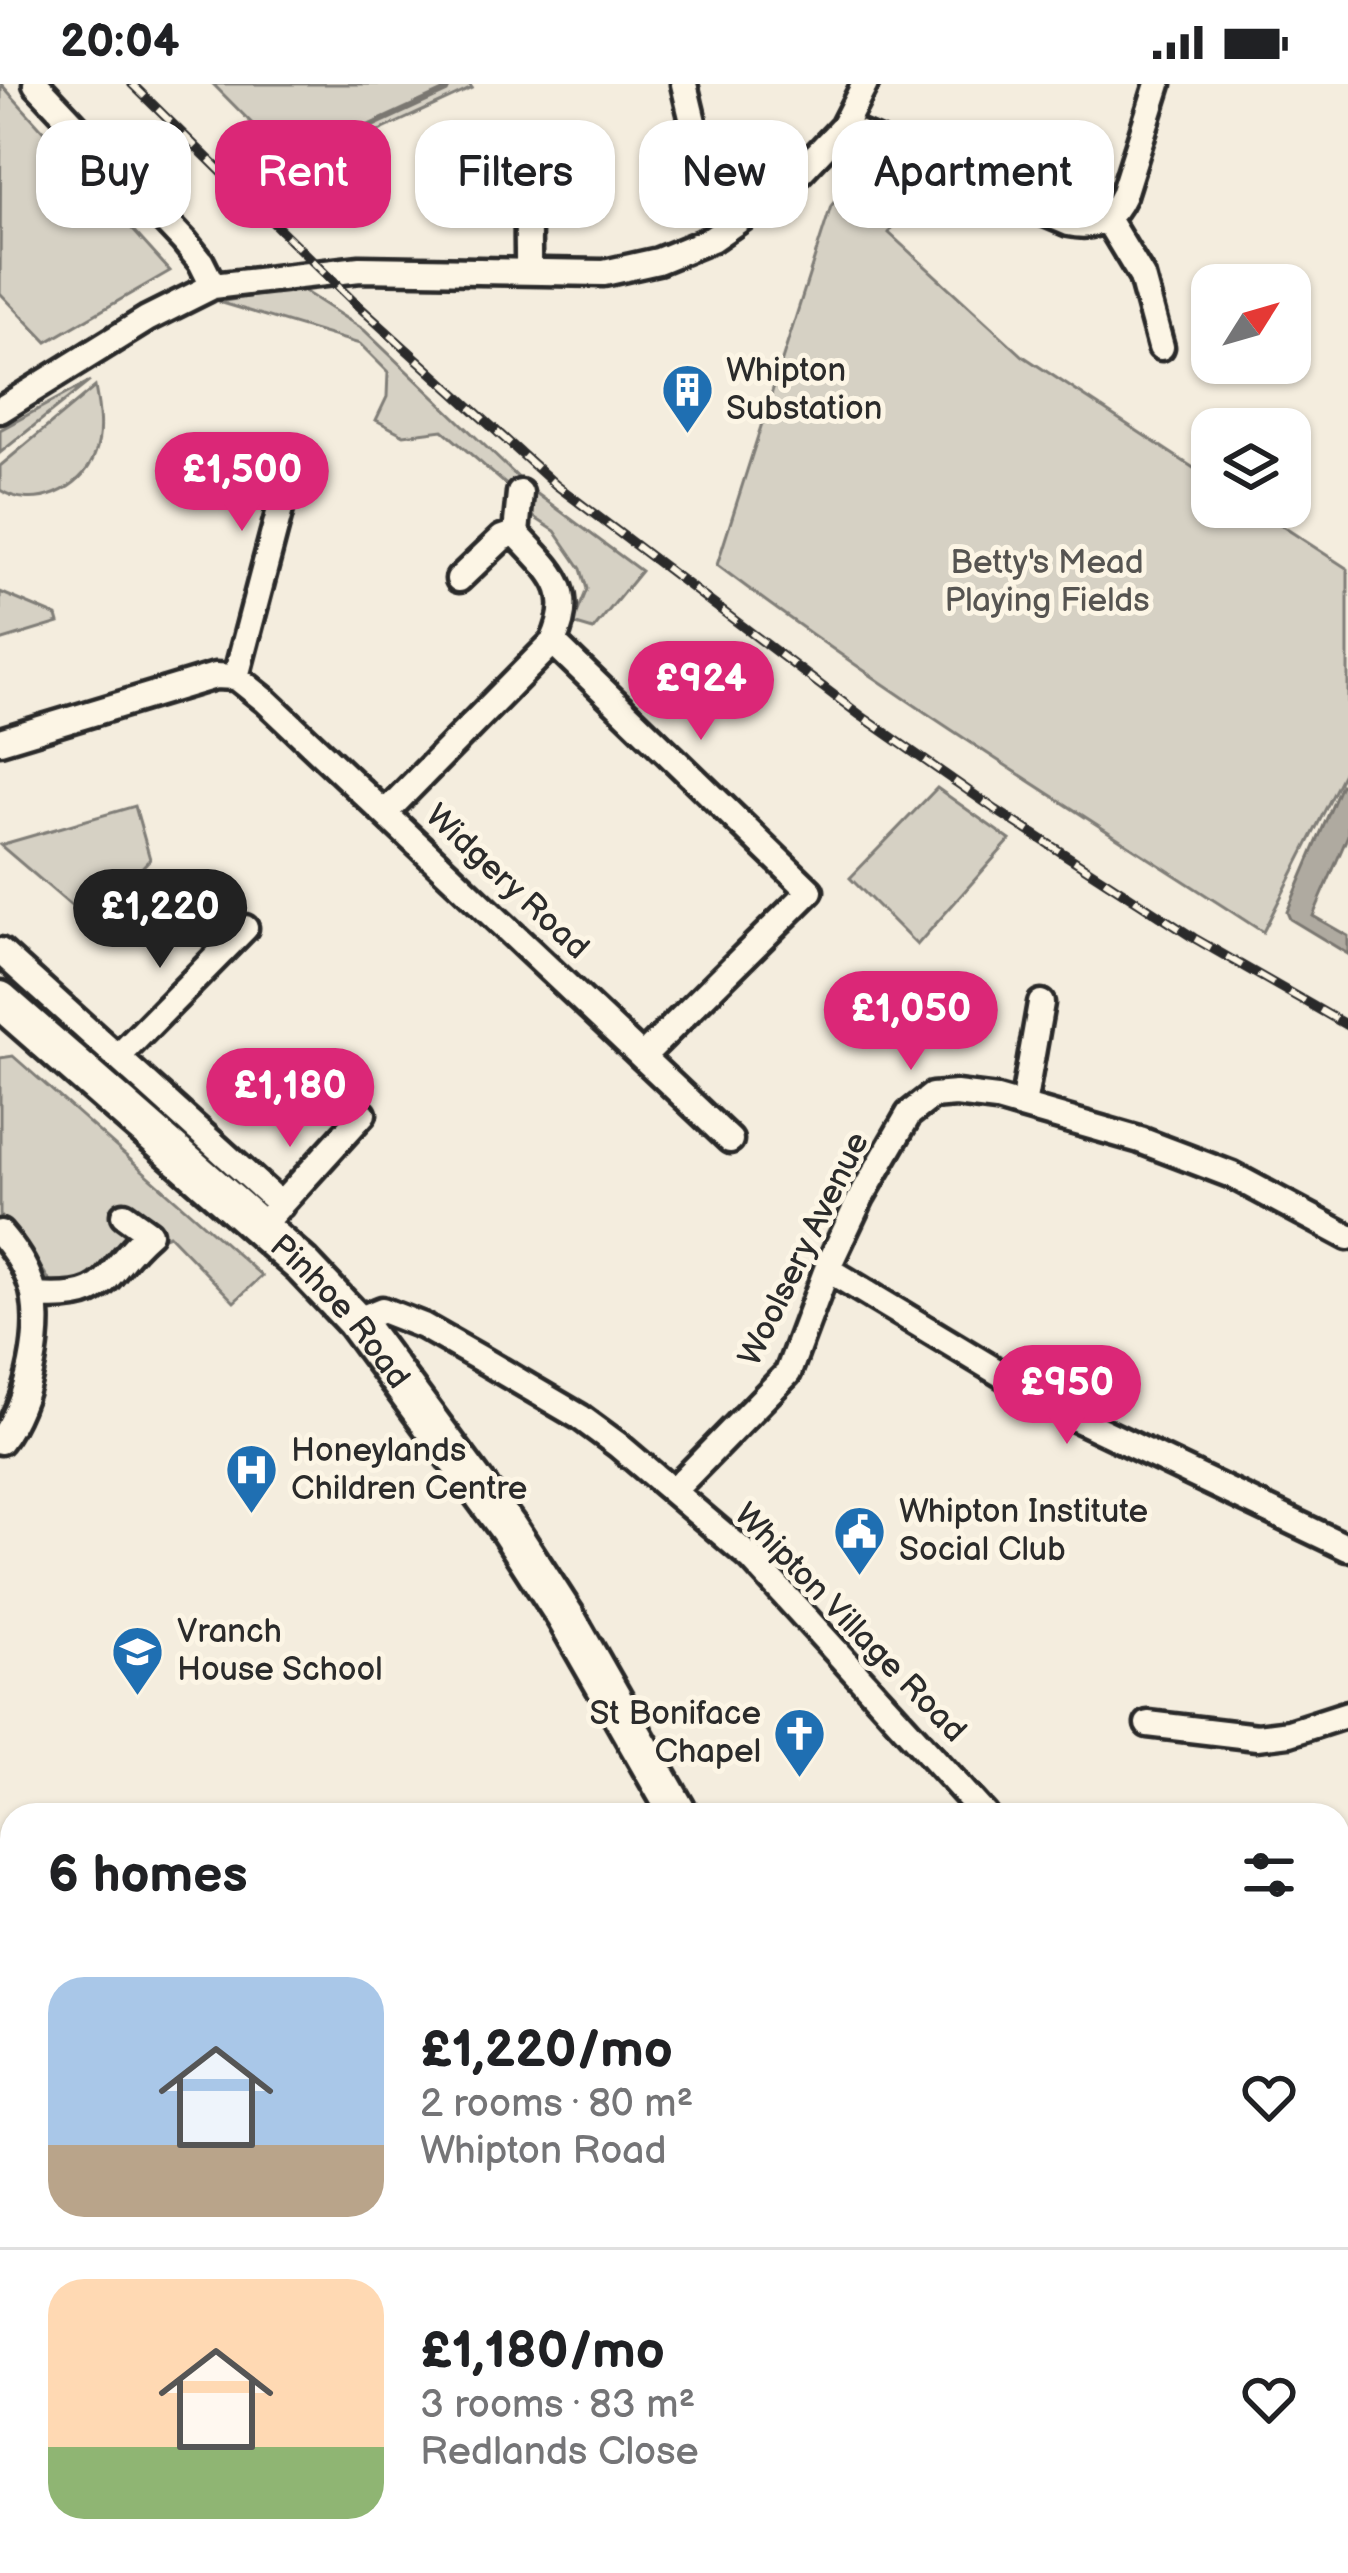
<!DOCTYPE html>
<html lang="en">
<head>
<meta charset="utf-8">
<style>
	body { margin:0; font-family:"Balsamiq Sans",sans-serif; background:#f2f2f2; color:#202124; height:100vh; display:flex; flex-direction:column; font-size:45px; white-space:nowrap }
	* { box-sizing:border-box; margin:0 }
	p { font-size:39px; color:#757577 }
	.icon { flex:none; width:66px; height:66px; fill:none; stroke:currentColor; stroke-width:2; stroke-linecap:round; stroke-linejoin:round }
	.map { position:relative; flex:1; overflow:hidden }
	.side { position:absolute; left:0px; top:1719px; width:1350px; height:771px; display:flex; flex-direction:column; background:#fff; border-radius:36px 36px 0 0; box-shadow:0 3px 9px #0004 }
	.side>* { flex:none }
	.banner { position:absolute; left:36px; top:36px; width:1278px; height:108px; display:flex; gap:24px }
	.needle { width:78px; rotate:53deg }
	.controls { position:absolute; left:1191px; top:180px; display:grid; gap:24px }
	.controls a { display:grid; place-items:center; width:120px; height:120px; border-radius:24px; background:#fff; box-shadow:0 3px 9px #0004; font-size:60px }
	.price { position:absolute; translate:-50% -102px; padding:0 27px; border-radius:42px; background:#db2777; color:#fff; font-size:39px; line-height:78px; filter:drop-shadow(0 3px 6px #0008) }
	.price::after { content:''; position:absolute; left:50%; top:72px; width:36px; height:27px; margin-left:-18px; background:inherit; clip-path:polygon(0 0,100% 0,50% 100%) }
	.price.active { background:#222; color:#fff }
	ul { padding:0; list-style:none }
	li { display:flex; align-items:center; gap:36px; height:300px; padding:0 48px }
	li+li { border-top:3px solid #e0e0e0 }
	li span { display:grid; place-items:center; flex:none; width:336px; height:240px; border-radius:36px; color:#555 }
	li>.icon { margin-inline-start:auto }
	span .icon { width:144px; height:144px; fill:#fffc; stroke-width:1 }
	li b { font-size:51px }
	h2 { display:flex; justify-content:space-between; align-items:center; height:144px; padding:0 48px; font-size:51px }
	.tag { padding:0 42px; border-radius:36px; background:#fff; box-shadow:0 3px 9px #0004; font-size:42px; line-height:108px }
	.tag.active { background:#db2777; color:#fff }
	.status { display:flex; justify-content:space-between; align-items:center; height:84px; padding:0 60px; background:#fff; direction:ltr }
	.status svg { height:33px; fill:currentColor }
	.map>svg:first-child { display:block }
	.green { fill:#d6d1c4; stroke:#807e78; stroke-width:3 }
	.water { fill:#afaaa0; stroke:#7a7771; stroke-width:3 }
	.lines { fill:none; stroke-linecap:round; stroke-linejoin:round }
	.stream { stroke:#7a7771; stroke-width:6 }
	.street-casing { stroke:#2b2b2b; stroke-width:33 }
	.secondary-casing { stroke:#2b2b2b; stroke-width:45 }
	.street { stroke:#fcf5e5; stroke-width:24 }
	.secondary { stroke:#fcf5e5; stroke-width:36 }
	.rail-casing { stroke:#2b2b2b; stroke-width:10 }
	.rail { stroke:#fcf5e5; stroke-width:6; stroke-dasharray:18; stroke-linecap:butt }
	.labels { text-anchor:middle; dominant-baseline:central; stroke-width:10; stroke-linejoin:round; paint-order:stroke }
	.poi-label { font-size:33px; fill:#2b2b2b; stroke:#fcf5e5; text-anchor:start }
	.park-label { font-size:33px; fill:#565451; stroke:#fcf5e5 }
	.street-label { font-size:33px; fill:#2b2b2b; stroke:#fcf5e5 }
</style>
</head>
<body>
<div class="status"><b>20:04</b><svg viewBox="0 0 49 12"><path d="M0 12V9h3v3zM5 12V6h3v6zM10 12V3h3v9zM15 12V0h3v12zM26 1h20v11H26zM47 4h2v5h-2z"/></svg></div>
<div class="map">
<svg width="1348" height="2489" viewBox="0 0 1348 2489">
	<rect width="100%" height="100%" fill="#f4edde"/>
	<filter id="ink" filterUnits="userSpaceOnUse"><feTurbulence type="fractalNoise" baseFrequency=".00833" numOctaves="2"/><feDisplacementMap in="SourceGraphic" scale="24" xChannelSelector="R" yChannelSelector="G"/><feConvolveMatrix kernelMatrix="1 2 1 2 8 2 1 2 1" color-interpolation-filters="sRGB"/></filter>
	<g filter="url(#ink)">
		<path class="green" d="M1 0 170 187 47 258 0 209Z
			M213 0H469L472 4 297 85Z
			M843 107 866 123 877 117 896 136 889 149 1023 272 1212 396V423H1253L1348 485V681L1263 848C1079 728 892 613 717 481L831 122Z
			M299 204 364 246 528 403 641 487 593 546 573 540 587 505 581 485 555 447 526 428 510 404 443 346 404 351 376 336 387 313 388 288 360 260 219 218Z
			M90 297 0 369V346Z
			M95 303C99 324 103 350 95 370 82 407 33 427 0 406V382Z
			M0 508 57 532 59 539 0 557Z
			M937 704 1010 756 917 861 850 794Z
			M135 722 150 775 90 838 0 761Z
			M13 972 262 1192 234 1218 169 1151C157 1156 142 1158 130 1164 101 1179 90 1211 51 1199L28 1163 0 1131V974Z
			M0 2152 12 2195V2276L0 2316 5 2353 12 2369V2432L8 2436 0 2412Z
			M1348 2422V2489H1304L1300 2478H1338V2430Z"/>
		<path class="water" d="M1341 701 1348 703V751L1313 832 1348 852V870L1290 835 1287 828Z"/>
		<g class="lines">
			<path class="stream" d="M292 78 446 7 449 0"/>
			<defs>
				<path id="street" d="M36 0 184 157 201 178 213 202
					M684 0 705 88 729 143
					M843 43 1069 139C1096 145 1112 135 1123 111L1158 0
					M1107 135 1142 193 1161 263
					M528 185C529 143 520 83 561 56H592V80
					M0 326 147 235 213 202 360 185 604 189 658 177 712 155 785 104 843 43 865 0
					M516 449 520 409
					M459 495 502 454 516 449C550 487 578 504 553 558
					M236 593 295 368
					M0 657 215 592 236 593 266 617 730 1056
					M385 729 553 558 810 807 644 971
					M0 867 281 1121
					M118 973 245 844
					M1023 1022 1041 919
					M272 1130 363 1030
					M0 1149C12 1163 24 1180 30 1197 47 1240 28 1322 0 1357
					M827 1185 1071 1332 1348 1464
					M35 1212C114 1218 101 1190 149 1149L124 1131
					M355 1237 382 1226 423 1242 481 1275 580 1333 618 1361 751 1474 985 1731
					M673 1407 788 1289 827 1185 861 1113 909 1030 932 1012 956 1010 997 1015 1140 1056 1232 1091 1348 1153
					M1148 1640 1257 1653 1289 1649 1348 1630
					M0 1834H12
					M1338 1957 1348 1950
					M0 2049 12 2042
					M0 2111 12 2152
					M1338 2136 1348 2151
					M1338 2393 1348 2384
					M734 2489 749 2478
					M1125 2489 1162 2478"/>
				<g id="secondary">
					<path id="s1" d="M0 916 302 1181 355 1237 508 1444 565 1532 679 1731"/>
					<path d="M1338 2295 1348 2302"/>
				</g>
			</defs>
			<use href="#street" class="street-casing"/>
			<use href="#secondary" class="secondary-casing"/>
			<use href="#street" class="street"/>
			<use href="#secondary" class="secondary"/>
			<defs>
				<path id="rail" d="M132 0 354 218 556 401 860 631 996 726 1194 854 1348 942"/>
			</defs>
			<use href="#rail" class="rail-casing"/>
			<use href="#rail" class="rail"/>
		</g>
	</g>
	<defs>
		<symbol id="building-pin" viewBox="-11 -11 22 30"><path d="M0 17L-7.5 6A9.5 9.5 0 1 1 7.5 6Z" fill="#1f6fb2" stroke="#fcf5e5"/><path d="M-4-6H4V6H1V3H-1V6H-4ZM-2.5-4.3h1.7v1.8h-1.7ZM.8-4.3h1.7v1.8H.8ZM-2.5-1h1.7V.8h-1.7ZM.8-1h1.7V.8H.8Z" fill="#fff"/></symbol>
		<symbol id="hospital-pin" viewBox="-11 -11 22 30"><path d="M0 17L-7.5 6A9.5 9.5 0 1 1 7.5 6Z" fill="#1f6fb2" stroke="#fcf5e5"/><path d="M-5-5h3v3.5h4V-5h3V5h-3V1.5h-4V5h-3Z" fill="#fff"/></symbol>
		<symbol id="civic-pin" viewBox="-11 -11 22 30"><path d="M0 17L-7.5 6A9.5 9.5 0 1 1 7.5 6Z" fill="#1f6fb2" stroke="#fcf5e5"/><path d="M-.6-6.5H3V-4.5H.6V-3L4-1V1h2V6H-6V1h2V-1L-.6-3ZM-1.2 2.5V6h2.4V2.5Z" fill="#fff"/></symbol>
		<symbol id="school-pin" viewBox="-11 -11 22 30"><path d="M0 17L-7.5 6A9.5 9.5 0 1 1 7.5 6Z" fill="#1f6fb2" stroke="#fcf5e5"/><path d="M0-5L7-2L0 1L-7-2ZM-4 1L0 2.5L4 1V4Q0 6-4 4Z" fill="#fff"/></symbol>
		<symbol id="church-pin" viewBox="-11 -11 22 30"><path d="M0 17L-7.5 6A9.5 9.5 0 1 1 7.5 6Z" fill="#1f6fb2" stroke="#fcf5e5"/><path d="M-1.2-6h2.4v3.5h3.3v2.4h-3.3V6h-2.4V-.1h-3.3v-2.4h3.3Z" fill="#fff"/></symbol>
	</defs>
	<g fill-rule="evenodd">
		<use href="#building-pin" x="658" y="276" width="59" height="81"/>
		<use href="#hospital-pin" x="222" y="1356" width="59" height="81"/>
		<use href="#civic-pin" x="830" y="1418" width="59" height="81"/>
		<use href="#school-pin" x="108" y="1538" width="59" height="81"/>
		<use href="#church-pin" x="770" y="1620" width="59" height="81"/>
	</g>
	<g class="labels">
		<g class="poi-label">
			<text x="726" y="287">Whipton<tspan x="726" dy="38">Substation</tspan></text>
			<text x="291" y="1367">Honeylands<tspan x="291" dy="38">Children Centre</tspan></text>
			<text x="899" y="1428">Whipton Institute<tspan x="899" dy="38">Social Club</tspan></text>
			<text x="177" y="1548">Vranch<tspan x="177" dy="38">House School</tspan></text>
			<text x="761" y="1630" text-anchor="end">St Boniface<tspan x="761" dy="38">Chapel</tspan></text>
		</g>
		<g class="park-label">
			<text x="1047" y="479">Betty's Mead<tspan x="1047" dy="38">Playing Fields</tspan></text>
		</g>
		<g class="street-label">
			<text transform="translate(507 798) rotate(43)">Widgery Road</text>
			<text transform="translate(804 1165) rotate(-64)">Woolsery Avenue</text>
			<text stroke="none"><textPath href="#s1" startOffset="462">Pinhoe Road</textPath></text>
			<text transform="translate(850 1539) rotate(46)">Whipton Village Road</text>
		</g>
	</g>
</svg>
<div class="controls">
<a><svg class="needle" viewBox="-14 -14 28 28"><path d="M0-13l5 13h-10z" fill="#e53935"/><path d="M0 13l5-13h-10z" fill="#757577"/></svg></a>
<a><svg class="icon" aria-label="layers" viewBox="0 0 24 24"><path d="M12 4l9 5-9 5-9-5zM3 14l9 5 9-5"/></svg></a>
</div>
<b class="price" style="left:242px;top:450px">£1,500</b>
<b class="price" style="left:701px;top:659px">£924</b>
<b class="price active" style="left:160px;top:887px">£1,220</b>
<b class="price" style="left:911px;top:989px">£1,050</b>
<b class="price" style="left:290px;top:1066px">£1,180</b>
<b class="price" style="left:1067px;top:1363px">£950</b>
<div class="banner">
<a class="tag">Buy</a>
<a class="tag active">Rent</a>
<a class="tag">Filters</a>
<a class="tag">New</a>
<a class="tag">Apartment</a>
</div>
<section class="side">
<h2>6 homes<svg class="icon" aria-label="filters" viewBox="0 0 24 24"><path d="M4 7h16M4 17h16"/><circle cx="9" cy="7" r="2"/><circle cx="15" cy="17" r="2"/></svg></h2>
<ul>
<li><span style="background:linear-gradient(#a9c7e8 70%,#b9a48a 0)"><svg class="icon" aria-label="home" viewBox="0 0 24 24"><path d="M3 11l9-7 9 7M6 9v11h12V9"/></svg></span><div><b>£1,220/mo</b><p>2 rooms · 80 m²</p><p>Whipton Road</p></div><svg class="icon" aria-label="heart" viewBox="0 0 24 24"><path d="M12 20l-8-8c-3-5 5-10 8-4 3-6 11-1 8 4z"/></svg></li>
<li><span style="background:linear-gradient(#ffd9b3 70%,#8fb573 0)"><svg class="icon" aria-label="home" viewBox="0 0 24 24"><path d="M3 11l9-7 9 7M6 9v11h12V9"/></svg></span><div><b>£1,180/mo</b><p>3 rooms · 83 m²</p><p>Redlands Close</p></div><svg class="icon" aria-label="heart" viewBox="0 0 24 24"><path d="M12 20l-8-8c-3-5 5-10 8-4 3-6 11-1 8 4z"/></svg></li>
</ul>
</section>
</div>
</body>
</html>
